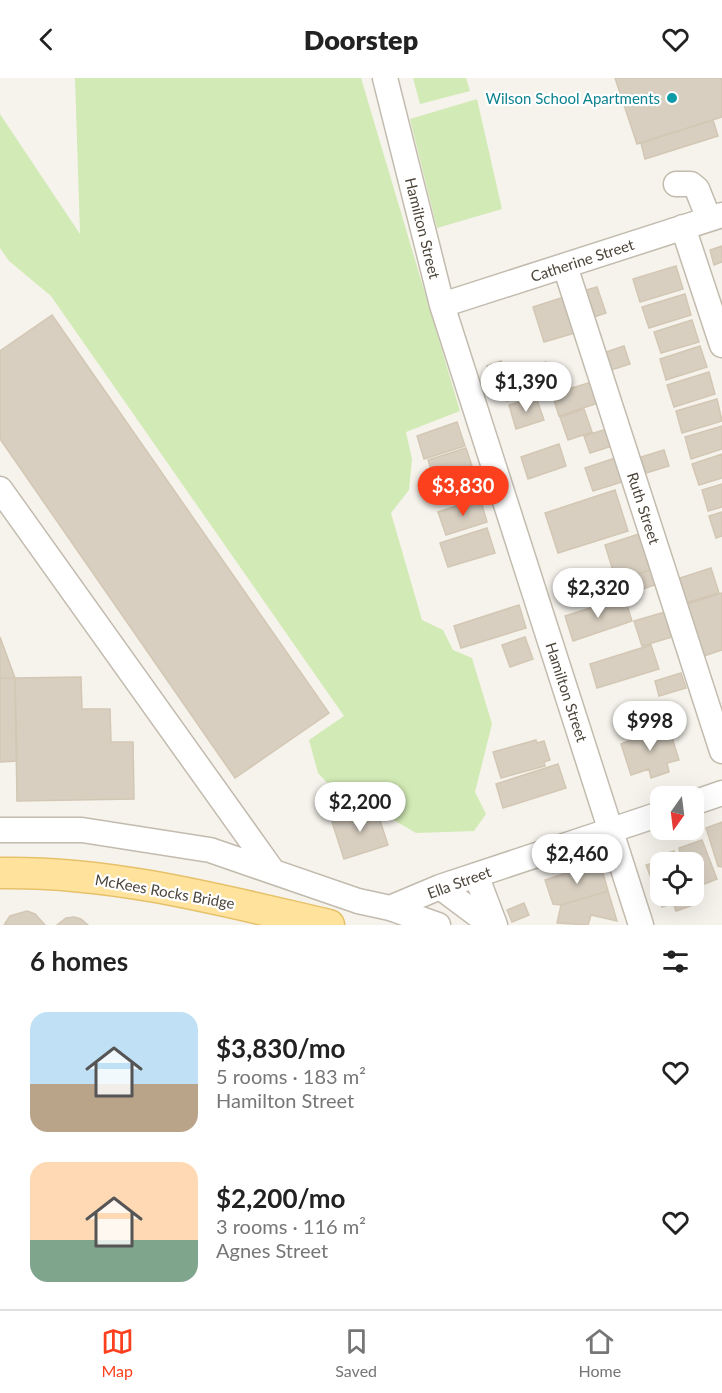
<!DOCTYPE html>
<html lang="en">
<head>
<meta charset="utf-8">
<style>
	body { margin:0; font-family:Lato,sans-serif; background:#f6f6f6; color:#222; height:100vh; display:flex; flex-direction:column; font-size:22px; white-space:nowrap }
	* { box-sizing:border-box; margin:0 }
	p { font-size:20px; color:#767676 }
	.icon { flex:none; width:33px; height:33px; fill:none; stroke:currentColor; stroke-width:2; stroke-linecap:round; stroke-linejoin:round }
	.map { position:relative; height:847px; overflow:hidden }
	.details { display:flex; flex-direction:column; background:#fff; flex:1 }
	.details>* { flex:none }
	.needle { width:39px; rotate:194deg }
	.tools { position:absolute; left:650px; top:708px; display:grid; gap:12px }
	.tools a { display:grid; place-items:center; width:54px; height:54px; border-radius:12px; background:#fff; box-shadow:0 6px 24px #0002; font-size:30px }
	.price { position:absolute; translate:-50% -51px; padding:0 14px; border-radius:21px; background:#fff; color:#222; font-size:20px; line-height:39px; filter:drop-shadow(0 2px 3px #0008) }
	.price::after { content:''; position:absolute; left:50%; top:36px; width:18px; height:14px; margin-left:-9px; background:inherit; clip-path:polygon(0 0,100% 0,50% 100%) }
	.price.current { background:#fc3f1d; color:#fff }
	ul { padding:0; list-style:none }
	li { display:flex; align-items:center; gap:18px; height:150px; padding:0 30px }
	li span { display:grid; place-items:center; flex:none; width:168px; height:120px; border-radius:18px; color:#555 }
	li>.icon { margin-inline-start:auto }
	span .icon { width:72px; height:72px; fill:#fffc; stroke-width:1 }
	li b { font-size:26px }
	h2 { display:flex; justify-content:space-between; align-items:center; height:72px; padding:0 30px; font-size:26px }
	header { display:flex; justify-content:space-between; align-items:center; height:78px; padding:0 30px; background:#fff; font-size:27px; font-weight:800 }
	.dock { display:flex; justify-content:space-around; align-items:center; height:84px; border-top:2px solid #e0e0e0; background:#fff; font-size:16px; color:#767676 }
	.dock a { display:grid; justify-items:center; gap:3px }
	.dock .current { color:#fc3f1d }
	.map>svg:first-child { display:block }
	.green { fill:#d2eab5 }
	.building { fill:#d8cfc1; stroke:#d3c7b4; stroke-width:1.5 }
	.lines { fill:none; stroke-linecap:round; stroke-linejoin:round }
	.minor-casing { stroke:#c2bbae; stroke-width:27 }
	.major-casing { stroke:#e6c16a; stroke-width:33 }
	.minor { stroke:#fff; stroke-width:24 }
	.major { stroke:#ffe39c; stroke-width:30 }
	.culture-dot { fill:#0f9aa8; stroke:#fff; stroke-width:2 }
	.labels { text-anchor:middle; dominant-baseline:central; stroke-width:4.5; stroke-linejoin:round; paint-order:stroke }
	.culture-label { font-size:15px; fill:#0d838f; stroke:#fff; text-anchor:end }
	.street-label { font-size:15px; fill:#4b4439; stroke:#fff }
</style>
</head>
<body>
<header><svg class="icon" aria-label="back" viewBox="0 0 24 24"><path d="M15 5l-7 7 7 7"/></svg>Doorstep<svg class="icon" aria-label="heart" viewBox="0 0 24 24"><path d="M12 20l-8-8c-3-5 5-10 8-4 3-6 11-1 8 4z"/></svg></header>
<div class="map">
<svg width="722" height="847" viewBox="0 0 722 847">
	<rect width="100%" height="100%" fill="#f6f3ec"/>
	<path class="green" d="M75 0H361L460 333 406 354 412 381 409 412 391 435 422 542 443 552 453 572 472 580 492 646 475 714 486 736 474 753 416 755 392 741 380 719 357 707 333 711 318 695 309 662 344 638 51 218 9 183 0 170V36L80 156Z
		M413 0H466L470 13 420 26Z
		M477 21 502 131 437 150 410 41Z"/>
	<path class="building" d="M615 0H722V39L637 66Z
		M713 42 718 58 645 81 641 65Z
		M722 168V184L714 187 710 172Z
		M676 188 683 211 640 224 633 201Z
		M597 209 606 235 591 240 583 213Z
		M685 216 691 237 649 250 642 229Z
		M564 219 575 255 544 264 533 229Z
		M52 237 329 635 235 700 0 361V273Z
		M692 242 699 264 661 275 654 254Z
		M624 268 630 286 608 293 603 275Z
		M700 268 707 289 666 302 660 281Z
		M501 283 505 294 491 299 487 288Z
		M546 284 554 308 507 323 499 299Z
		M709 294 715 316 674 329 667 307Z
		M595 303 601 324 559 338 552 316Z
		M536 319 544 342 516 351 509 327Z
		M717 321 722 343 682 355 676 333Z
		M584 331 592 354 568 362 560 339Z
		M457 344 465 368 424 381 417 358Z
		M722 348V371L691 381 685 359Z
		M607 351 612 368 590 375 584 358Z
		M559 366 566 388 528 401 521 379Z
		M466 370 474 394 436 406 428 382Z
		M664 372 669 388 646 395 641 379Z
		M722 376V400L699 407 692 386Z
		M618 379 625 403 593 413 585 390Z
		M474 395 480 412 458 419 453 402Z
		M722 406V429L708 433 702 412Z
		M615 412 628 453 558 475 545 435Z
		M480 420 487 444 446 457 438 434Z
		M722 434V458L716 460 709 438Z
		M487 450 495 475 448 489 440 465Z
		M639 456 651 492 616 502 605 467Z
		M711 490 719 515 685 525 677 501Z
		M653 491 658 506 614 520 609 505Z
		M722 515V572L701 579 684 527Z
		M618 521H625L632 543 573 563 565 538Z
		M519 527 526 550 461 570 454 548Z
		M665 534 672 559 642 568 634 543Z
		M0 559 15 600H0Z
		M525 559 533 581 510 589 502 567Z
		M651 567 659 591 597 610 590 586Z
		M681 595 686 610 659 618 655 603Z
		M81 599 82 631H110L111 664H133L134 721 17 723 15 600Z
		M0 600H15L17 683 0 684Z
		M642 633 647 649 627 655 621 639Z
		M669 650 679 682 667 685 669 694 651 700 649 691 631 697 621 666 631 662 629 656 644 651 646 657Z
		M536 662 537 665 544 663 550 682 544 684 545 688 501 700 493 674Z
		M558 686 566 710 503 730 496 706Z
		M376 730 388 767 344 781 332 744Z
		M722 744V789L718 788 706 750Z
		M702 762 717 801 702 807 703 811 693 814V784H682L679 770Z
		M674 773 679 784H660V818L691 820 689 821 691 828 676 833 673 825 662 829 646 787 656 784 654 780Z
		M600 784 608 813 561 827 553 826 545 802Z
		M608 813 617 843 591 837 588 847 557 845 561 827Z
		M524 825 529 837 512 844 507 832Z
		M27 833 35 836 45 847H4L10 838Z
		M74 839 81 841 88 847H57L66 840Z"/>
	<g class="lines">
		<defs>
			<path id="minor" d="M385 0 442 227 641 847
				M676 106H691L697 111 709 141
				M683 149 722 267
				M565 188 722 673
				M442 227 722 137
				M0 411 272 792
				M693 725 722 715
				M0 752H82L210 772 358 823 390 830 440 809 660 736
				M476 797 495 847
				M440 809 491 847
				M390 830 438 847"/>
			<path id="major" d="M0 795C112 793 221 822 329 847"/>
		</defs>
		<use href="#minor" class="minor-casing"/>
		<use href="#major" class="major-casing"/>
		<use href="#minor" class="minor"/>
		<use href="#major" class="major"/>
	</g>
	<circle class="culture-dot" cx="672" cy="20" r="6"/>
	<g class="labels">
		<g class="culture-label">
			<text x="660" y="20">Wilson School Apartments</text>
		</g>
		<g class="street-label">
			<text transform="translate(423 150) rotate(76)">Hamilton Street</text>
			<text transform="translate(582 182) rotate(-18)">Catherine Street</text>
			<text transform="translate(644 430) rotate(72)">Ruth Street</text>
			<text transform="translate(567 614) rotate(72)">Hamilton Street</text>
			<text transform="translate(459 804) rotate(-20)">Ella Street</text>
			<text transform="translate(165 813) rotate(10)">McKees Rocks Bridge</text>
		</g>
	</g>
</svg>
<div class="tools">
<a><svg class="needle" viewBox="-14 -14 28 28"><path d="M0-13l5 13h-10z" fill="#e53935"/><path d="M0 13l5-13h-10z" fill="#767676"/></svg></a>
<a><svg class="icon" aria-label="locate" viewBox="0 0 24 24"><circle cx="12" cy="12" r="6"/><path d="M12 2v4M12 18v4M2 12h4M18 12h4"/></svg></a>
</div>
<b class="price" style="left:526px;top:335px">$1,390</b>
<b class="price current" style="left:463px;top:439px">$3,830</b>
<b class="price" style="left:598px;top:541px">$2,320</b>
<b class="price" style="left:650px;top:674px">$998</b>
<b class="price" style="left:360px;top:755px">$2,200</b>
<b class="price" style="left:577px;top:807px">$2,460</b>
</div>
<section class="details">
<h2>6 homes<svg class="icon" aria-label="filters" viewBox="0 0 24 24"><path d="M4 7h16M4 17h16"/><circle cx="9" cy="7" r="2"/><circle cx="15" cy="17" r="2"/></svg></h2>
<ul>
<li><span style="background:linear-gradient(#bfe0f5 60%,#b9a48a 0)"><svg class="icon" aria-label="home" viewBox="0 0 24 24"><path d="M3 11l9-7 9 7M6 9v11h12V9"/></svg></span><div><b>$3,830/mo</b><p>5 rooms · 183 m²</p><p>Hamilton Street</p></div><svg class="icon" aria-label="heart" viewBox="0 0 24 24"><path d="M12 20l-8-8c-3-5 5-10 8-4 3-6 11-1 8 4z"/></svg></li>
<li><span style="background:linear-gradient(#ffd9b3 65%,#7fa58c 0)"><svg class="icon" aria-label="home" viewBox="0 0 24 24"><path d="M3 11l9-7 9 7M6 9v11h12V9"/></svg></span><div><b>$2,200/mo</b><p>3 rooms · 116 m²</p><p>Agnes Street</p></div><svg class="icon" aria-label="heart" viewBox="0 0 24 24"><path d="M12 20l-8-8c-3-5 5-10 8-4 3-6 11-1 8 4z"/></svg></li>
</ul>
</section>
<nav class="dock">
<a class="current"><svg class="icon" aria-label="map" viewBox="0 0 24 24"><path d="M3 6l6-2 6 2 6-2v14l-6 2-6-2-6 2zM9 4v14M15 6v14"/></svg>Map</a>
<a><svg class="icon" aria-label="saved" viewBox="0 0 24 24"><path d="M7 4h10v16l-5-4-5 4z"/></svg>Saved</a>
<a><svg class="icon" aria-label="home" viewBox="0 0 24 24"><path d="M3 11l9-7 9 7M6 9v11h12V9"/></svg>Home</a>
</nav>
</body>
</html>
